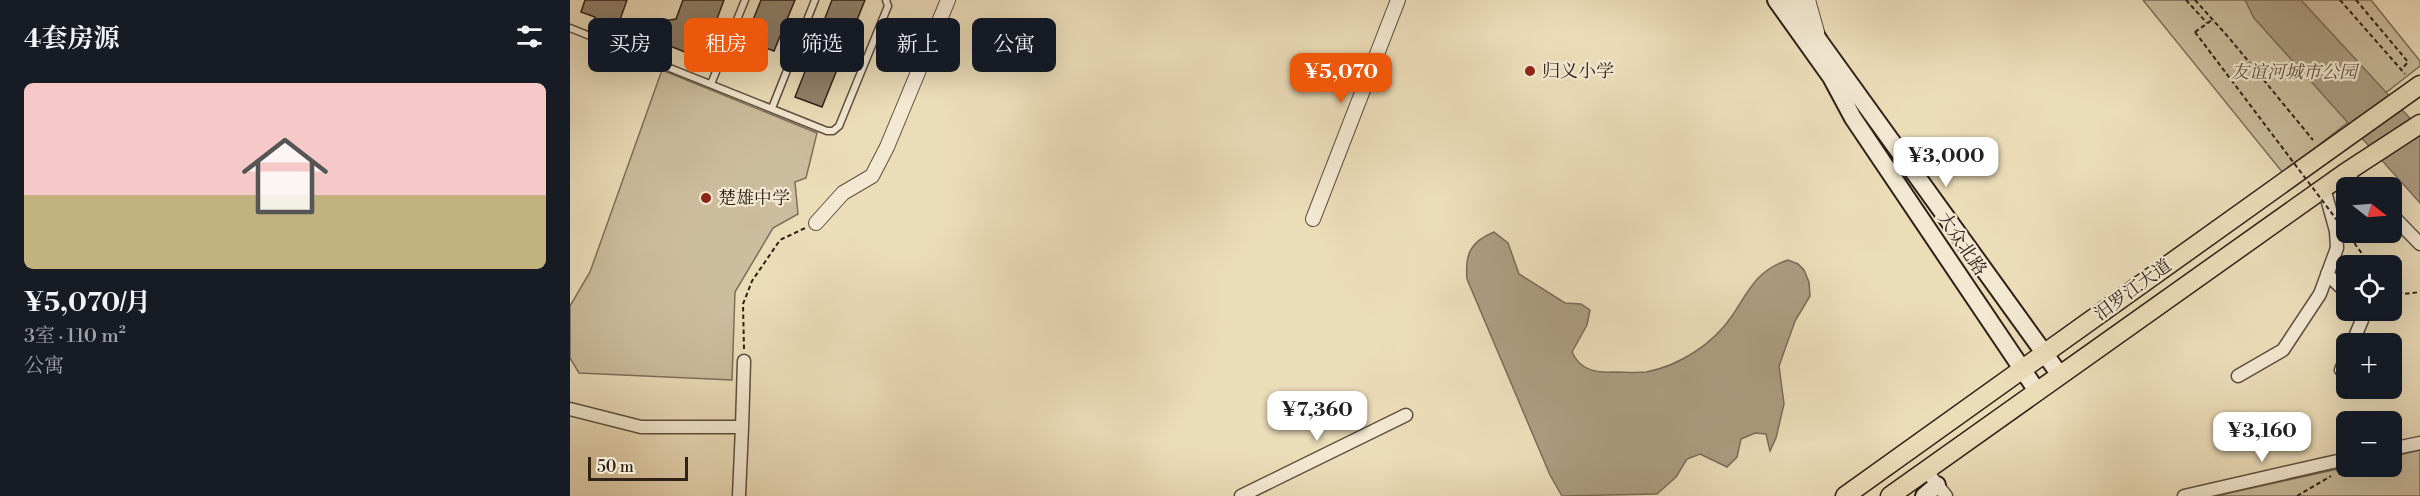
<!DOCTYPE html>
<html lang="zh">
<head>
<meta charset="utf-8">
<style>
	body { margin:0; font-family:"Libre Bodoni","Noto Serif SC",serif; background:#242831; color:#f1f3f6; height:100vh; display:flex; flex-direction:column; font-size:22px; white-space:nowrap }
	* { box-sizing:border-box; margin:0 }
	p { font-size:20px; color:#9ea1a6 }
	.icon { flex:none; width:33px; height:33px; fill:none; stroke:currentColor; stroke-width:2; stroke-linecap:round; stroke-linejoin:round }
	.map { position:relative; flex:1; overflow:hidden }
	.side { display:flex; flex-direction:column; background:#171b24; width:570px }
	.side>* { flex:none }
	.top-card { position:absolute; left:18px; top:18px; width:570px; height:54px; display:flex; gap:12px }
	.needle { width:39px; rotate:107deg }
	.controls { position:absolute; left:1766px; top:177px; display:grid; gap:12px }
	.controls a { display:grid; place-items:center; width:66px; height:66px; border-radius:9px; background:#171b24; box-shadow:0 6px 24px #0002; font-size:30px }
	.scale { position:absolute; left:18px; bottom:15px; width:100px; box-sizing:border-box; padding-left:6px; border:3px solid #2f2018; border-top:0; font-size:16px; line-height:21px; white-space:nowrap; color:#2f2018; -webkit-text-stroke:4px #f3e9d2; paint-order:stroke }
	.price { position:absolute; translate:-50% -51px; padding:0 14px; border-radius:12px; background:#fff; color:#222; font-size:20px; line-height:39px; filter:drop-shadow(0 2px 3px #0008) }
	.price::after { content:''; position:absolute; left:50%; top:36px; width:18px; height:14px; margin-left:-9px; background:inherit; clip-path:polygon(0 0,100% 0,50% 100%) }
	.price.active { background:#ea580c; color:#fff }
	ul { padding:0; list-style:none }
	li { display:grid; align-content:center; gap:12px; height:318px; padding:0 24px }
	li span { display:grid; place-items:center; height:186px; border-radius:9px; color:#555 }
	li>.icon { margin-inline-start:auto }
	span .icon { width:108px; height:108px; fill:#fffc; stroke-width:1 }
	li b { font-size:26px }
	h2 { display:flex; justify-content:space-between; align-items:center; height:72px; padding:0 24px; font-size:26px }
	.chip { padding:0 21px; border-radius:9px; background:#171b24; box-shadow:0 6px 24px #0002; font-size:21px; line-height:54px }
	.chip.active { background:#ea580c; color:#fff }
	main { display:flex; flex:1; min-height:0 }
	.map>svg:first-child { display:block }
	.green { fill:#ccbd9e; stroke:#7e6e5b; stroke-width:1.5 }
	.water { fill:#ac9d82; stroke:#7a6b58; stroke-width:1.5 }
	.building { fill:#91826c; stroke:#2f2018; stroke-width:1.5 }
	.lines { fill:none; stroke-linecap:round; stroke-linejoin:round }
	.service-casing { stroke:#5e4f40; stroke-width:9 }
	.minor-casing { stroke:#5e4f40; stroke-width:15 }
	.tertiary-casing { stroke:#5e4f40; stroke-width:16 }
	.secondary-casing { stroke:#2f2018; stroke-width:20 }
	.primary-casing { stroke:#2f2018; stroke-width:21 }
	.path { stroke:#2f2018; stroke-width:2; stroke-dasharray:4.5 3; stroke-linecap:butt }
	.service { stroke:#f3e9d2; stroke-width:6 }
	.minor { stroke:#f3e9d2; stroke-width:12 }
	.tertiary { stroke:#f3e9d2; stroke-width:14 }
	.secondary { stroke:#f3e9d2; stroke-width:16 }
	.primary { stroke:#ecddb9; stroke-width:18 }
	.path-bridge { stroke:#2f2018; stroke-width:2; stroke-dasharray:4.5 3; stroke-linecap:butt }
	.poi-dot { fill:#8f2418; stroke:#f3e9d2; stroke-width:2 }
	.labels { text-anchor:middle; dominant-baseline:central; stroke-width:4.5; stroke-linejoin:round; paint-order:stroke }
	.poi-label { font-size:18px; fill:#2f2018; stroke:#f3e9d2; text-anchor:start }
	.park-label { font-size:18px; font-style:italic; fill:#5e4f40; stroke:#f3e9d2 }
	.street-label { font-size:18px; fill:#2f2018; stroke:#f3e9d2 }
</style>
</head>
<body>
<main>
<section class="side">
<h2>4套房源<svg class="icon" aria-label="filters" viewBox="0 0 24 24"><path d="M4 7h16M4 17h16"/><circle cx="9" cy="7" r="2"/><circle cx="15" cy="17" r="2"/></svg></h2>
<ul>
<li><span style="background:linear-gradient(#f6c9c9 60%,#c2b280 0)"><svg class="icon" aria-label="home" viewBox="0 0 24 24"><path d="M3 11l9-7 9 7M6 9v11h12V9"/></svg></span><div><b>¥5,070/月</b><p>3室 · 110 m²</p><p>公寓</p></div></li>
</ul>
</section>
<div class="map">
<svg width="1850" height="496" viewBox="0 0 1850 496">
	<rect width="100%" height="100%" fill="#ecddb9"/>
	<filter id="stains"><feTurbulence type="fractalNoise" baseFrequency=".00333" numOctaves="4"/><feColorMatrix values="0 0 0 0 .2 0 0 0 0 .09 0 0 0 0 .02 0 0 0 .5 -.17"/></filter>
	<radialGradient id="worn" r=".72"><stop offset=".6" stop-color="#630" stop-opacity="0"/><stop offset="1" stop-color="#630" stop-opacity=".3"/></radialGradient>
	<path class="green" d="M1573 0H1801L1850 61V66L1713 173Z
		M92 70 247 133 236 178 225 182 228 214 203 228 165 292 162 380 9 373 0 358V306L20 272Z
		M1850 450V496H1646L1777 467 1821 466V457Z"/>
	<path class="water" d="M1675 0H1731L1850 129V203L1684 18Z
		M924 232 938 243 949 274 995 303 1011 304 1020 310 1017 325 1002 352C1010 370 1025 373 1044 372 1054 372 1065 373 1076 372 1109 366 1143 344 1162 316 1179 290 1187 270 1218 260L1228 264 1234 270 1239 282 1240 296 1225 321 1209 366 1214 404 1206 438 1200 451 1196 434 1185 433 1171 439 1167 457 1157 467 1130 454 1117 459 1106 477 1087 494 992 496 980 475 897 279C895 254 900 242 924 232Z"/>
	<path class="building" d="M15 0H57L45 34 22 25 25 17 11 12Z
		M113 0H154L132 59 90 42 87 37V31L93 21 106 19Z
		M191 0H225L204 51 175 40Z
		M262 0H295L252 107 225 97 240 59 235 57 246 29 250 31Z"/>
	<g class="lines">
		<defs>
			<path id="service" d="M0 28 257 131H263L269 126 318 6 316 0
				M141 84 175 0
				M202 108 245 0"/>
			<path id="minor" d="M1775 173 1790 188
				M1821 214 1850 244
				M1757 274 1776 292
				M1782 344 1792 320 1790 310
				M1771 370 1776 358
				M1668 376 1713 350 1750 294 1767 248 1766 231 1754 188
				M0 409 71 427H172L174 361
				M1821 449 1850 443
				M1362 478 1376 496
				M169 496 172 427
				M671 496 836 415
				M1614 496 1776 459"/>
			<path id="tertiary" d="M1238 0 1247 32
				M743 219 828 0
				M246 223 273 193 302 176 317 147 378 0"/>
			<path id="secondary" d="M1206 0 1261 77 1283 118 1467 391
				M1223 0 1250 42 1490 375
				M1354 496 1367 485"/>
			<path id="primary" d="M1275 496 1850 85
				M1320 496 1775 173 1850 124"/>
		</defs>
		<use href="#service" class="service-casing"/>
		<use href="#minor" class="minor-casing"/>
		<use href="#tertiary" class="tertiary-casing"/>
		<use href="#secondary" class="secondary-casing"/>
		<use href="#primary" class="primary-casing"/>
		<path class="path" d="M1616 0 1637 23
			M1625 0 1660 39 1743 140
			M1770 0 1835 74
			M1786 0 1838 62 1831 70
			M1625 32 1642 20
			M1780 237 1801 266
			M1821 289 1834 294 1850 292
			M174 349 173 304 182 281 210 240 235 228
			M1727 496 1761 476"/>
		<use href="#service" class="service"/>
		<use href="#minor" class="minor"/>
		<use href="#tertiary" class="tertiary"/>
		<use href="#secondary" class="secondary"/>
		<use href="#primary" class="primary"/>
		<path class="path-bridge" d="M1625 32 1776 232"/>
	</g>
	<g class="poi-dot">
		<circle cx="960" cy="71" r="6"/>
		<circle cx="136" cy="198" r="6"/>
	</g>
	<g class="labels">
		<g class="poi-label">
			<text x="972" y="71">归义小学</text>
			<text x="148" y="198">楚雄中学</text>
		</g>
		<g class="park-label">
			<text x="1724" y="72">友谊河城市公园</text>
		</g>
		<g class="street-label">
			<text transform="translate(1392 244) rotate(56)">大众北路</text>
			<text transform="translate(1563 290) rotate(-36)">汨罗江大道</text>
		</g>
	</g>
	<rect width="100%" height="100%" filter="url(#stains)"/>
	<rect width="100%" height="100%" fill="url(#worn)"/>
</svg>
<div class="controls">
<a><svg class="needle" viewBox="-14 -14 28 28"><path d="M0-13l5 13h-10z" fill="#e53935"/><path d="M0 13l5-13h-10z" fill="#9ea1a6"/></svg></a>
<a><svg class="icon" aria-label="locate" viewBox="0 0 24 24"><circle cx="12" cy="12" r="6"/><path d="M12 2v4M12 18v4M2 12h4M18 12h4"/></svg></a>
<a>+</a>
<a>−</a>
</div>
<div class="scale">50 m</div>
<b class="price active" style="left:771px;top:104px">¥5,070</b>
<b class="price" style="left:1376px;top:188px">¥3,000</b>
<b class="price" style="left:747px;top:442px">¥7,360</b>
<b class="price" style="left:1692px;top:463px">¥3,160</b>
<div class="top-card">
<a class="chip">买房</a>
<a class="chip active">租房</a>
<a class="chip">筛选</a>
<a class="chip">新上</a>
<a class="chip">公寓</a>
</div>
</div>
</main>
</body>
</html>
